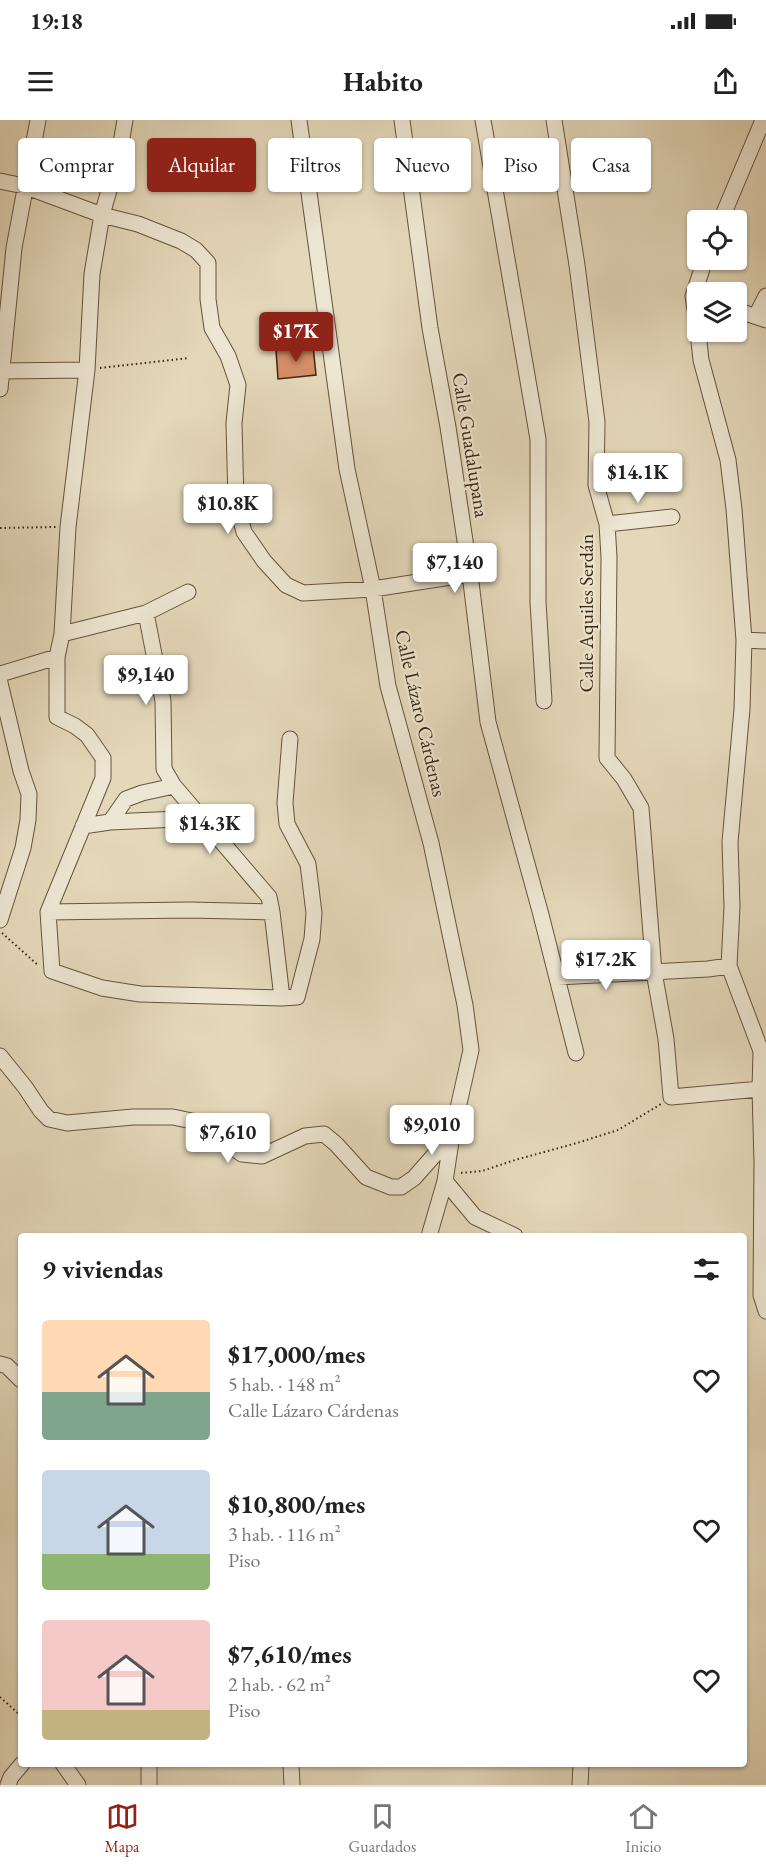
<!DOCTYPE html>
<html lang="es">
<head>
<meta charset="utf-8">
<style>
	body { margin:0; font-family:"EB Garamond",serif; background:#f2f2f2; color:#222; height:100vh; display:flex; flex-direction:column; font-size:22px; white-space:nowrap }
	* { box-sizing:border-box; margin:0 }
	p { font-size:20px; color:#767676 }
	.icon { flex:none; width:33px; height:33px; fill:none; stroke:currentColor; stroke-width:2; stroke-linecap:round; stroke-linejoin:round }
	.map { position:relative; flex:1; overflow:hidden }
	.drawer { position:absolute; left:18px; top:1113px; width:729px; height:534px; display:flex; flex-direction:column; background:#fff; border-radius:6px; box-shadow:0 2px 4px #0004 }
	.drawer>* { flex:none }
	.banner { position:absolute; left:18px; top:18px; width:730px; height:54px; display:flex; gap:12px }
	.fabs { position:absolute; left:687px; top:90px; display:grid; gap:12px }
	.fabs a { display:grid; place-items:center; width:60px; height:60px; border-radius:6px; background:#fff; box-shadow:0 2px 4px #0004; font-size:30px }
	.price { position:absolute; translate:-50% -51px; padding:0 14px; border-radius:6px; background:#fff; color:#222; font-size:20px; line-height:39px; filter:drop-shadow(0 2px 3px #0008) }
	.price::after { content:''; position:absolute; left:50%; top:36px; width:18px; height:14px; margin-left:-9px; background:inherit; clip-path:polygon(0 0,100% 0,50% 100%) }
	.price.selected { background:#8f2418; color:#fff }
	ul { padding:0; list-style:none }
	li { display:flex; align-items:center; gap:18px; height:150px; padding:0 24px }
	li span { display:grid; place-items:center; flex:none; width:168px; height:120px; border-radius:6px; color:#555 }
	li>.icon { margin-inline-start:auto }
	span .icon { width:72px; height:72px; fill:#fffc; stroke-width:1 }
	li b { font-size:26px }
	h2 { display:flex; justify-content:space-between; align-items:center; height:72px; padding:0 24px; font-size:26px }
	.pill { padding:0 21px; border-radius:6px; background:#fff; box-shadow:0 2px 4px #0004; font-size:21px; line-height:54px }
	.pill.selected { background:#8f2418; color:#fff }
	.status { display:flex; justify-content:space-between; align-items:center; height:42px; padding:0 30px; background:#fff; direction:ltr }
	.status svg { height:16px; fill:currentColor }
	header { display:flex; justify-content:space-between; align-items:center; height:78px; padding:0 24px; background:#fff; font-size:27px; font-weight:700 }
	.dock { display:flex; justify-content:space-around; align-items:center; height:84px; border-top:2px solid #e0e0e0; background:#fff; font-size:16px; color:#767676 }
	.dock a { display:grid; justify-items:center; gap:3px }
	.dock .selected { color:#8f2418 }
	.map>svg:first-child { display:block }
	.building { fill:#d48d67; stroke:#3b2712; stroke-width:1.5 }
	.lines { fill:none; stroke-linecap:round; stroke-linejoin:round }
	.street-casing { stroke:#65533c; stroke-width:17 }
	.path { stroke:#3b2712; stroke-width:2; stroke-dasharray:1.5 3; stroke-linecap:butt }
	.street { stroke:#ede6d2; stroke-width:15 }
	.labels { text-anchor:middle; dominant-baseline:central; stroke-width:4.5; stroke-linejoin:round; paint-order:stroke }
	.street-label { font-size:20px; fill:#3b2712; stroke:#ede6d2 }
</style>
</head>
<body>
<div class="status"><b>19:18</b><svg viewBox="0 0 49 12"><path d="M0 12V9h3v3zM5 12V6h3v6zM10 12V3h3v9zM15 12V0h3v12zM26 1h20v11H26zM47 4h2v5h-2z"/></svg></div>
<header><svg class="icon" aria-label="menu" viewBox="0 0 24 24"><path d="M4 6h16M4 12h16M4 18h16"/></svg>Habito<svg class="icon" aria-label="share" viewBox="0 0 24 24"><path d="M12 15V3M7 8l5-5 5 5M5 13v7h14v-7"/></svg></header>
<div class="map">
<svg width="766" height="1665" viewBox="0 0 766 1665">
	<rect width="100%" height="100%" fill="#e4d8ba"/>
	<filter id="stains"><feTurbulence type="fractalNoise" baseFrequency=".00333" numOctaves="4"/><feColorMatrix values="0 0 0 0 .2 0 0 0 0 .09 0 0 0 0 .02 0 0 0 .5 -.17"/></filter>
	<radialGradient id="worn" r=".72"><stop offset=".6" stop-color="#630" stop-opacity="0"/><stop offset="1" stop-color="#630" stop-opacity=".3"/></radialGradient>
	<path class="building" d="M313 226 316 255 278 259 276 230Z"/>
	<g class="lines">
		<defs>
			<path id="street" d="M299 0 347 349 373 469 388 566 431 723 465 885 471 930 452 1015 445 1061 429 1116
				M402 0 430 208 448 307 470 454 488 602 540 791 576 933
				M483 0 538 319V482L544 581
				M554 0 577 145 597 302 596 365 607 404 609 437 607 638 624 659 641 688 654 852 666 919 671 977 760 969
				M0 61 24 66 102 95 138 104 181 121 196 130 208 143V179L212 208 228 236 238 265 234 303 236 382 244 412 264 441 286 465 303 473 373 469 470 454
				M721 100 763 0
				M736 190 766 200
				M756 196 766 176
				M698 210 693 176 705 140
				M698 212 701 240 728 340 734 389 744 520 742 589 730 722 732 787 729 846 761 931 760 969 762 1042 761 1175 766 1191
				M0 251 87 250
				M0 269 14 128 38 0
				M607 404 672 397
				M146 493 163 581 164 649 174 666
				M62 514 146 493 188 472
				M744 520 766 521
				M57 537 62 514 68 407 87 250 92 154 102 95 119 35 125 0
				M0 554 57 537V597L75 606 87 615 103 638V658L48 792 52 851 102 868 140 874 282 878 297 877 312 819 314 793 308 744 287 704 285 683 290 619
				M0 563 21 651 29 674 28 700 23 728 0 800
				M110 702 202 698
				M83 706 110 702 126 679 142 673 174 666 269 777 272 792 282 878
				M48 792 189 790 272 792
				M557 857 708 849 729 846
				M0 936 25 967 41 991 49 999 67 1003 133 997H173L215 1006 232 1027 242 1034 262 1036 305 1016 324 1014 336 1024 366 1057 391 1067H401L414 1058 452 1015
				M445 1061 475 1097 515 1116
				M0 1244 7 1246 21 1260
				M63 1644 78 1665
				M149 1644V1665
				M291 1644 292 1665
				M8 1665 11 1657 22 1644
				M580 1665 581 1644"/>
		</defs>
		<use href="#street" class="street-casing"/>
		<path class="path" d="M100 248 189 238
			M0 408 56 407
			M2 813 38 845
			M461 1053 482 1051 515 1040 577 1023 618 1010 661 984
			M0 1577 21 1596"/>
		<use href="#street" class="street"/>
	</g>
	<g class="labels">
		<g class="street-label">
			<text transform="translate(471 325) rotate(81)">Calle Guadalupana</text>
			<text transform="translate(586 493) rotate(-90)">Calle Aquiles Serdán</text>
			<text transform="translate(421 593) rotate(77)">Calle Lázaro Cárdenas</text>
		</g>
	</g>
	<rect width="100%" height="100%" filter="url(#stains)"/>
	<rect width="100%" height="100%" fill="url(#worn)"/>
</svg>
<div class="fabs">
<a><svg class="icon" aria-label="locate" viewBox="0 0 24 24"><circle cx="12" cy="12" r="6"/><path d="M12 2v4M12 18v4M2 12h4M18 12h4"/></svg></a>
<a><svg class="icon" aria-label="layers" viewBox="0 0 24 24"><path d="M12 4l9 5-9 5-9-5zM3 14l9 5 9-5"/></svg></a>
</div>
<b class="price selected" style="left:296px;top:243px">$17K</b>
<b class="price" style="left:638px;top:384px">$14.1K</b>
<b class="price" style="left:228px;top:415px">$10.8K</b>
<b class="price" style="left:455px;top:474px">$7,140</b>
<b class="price" style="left:146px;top:586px">$9,140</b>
<b class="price" style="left:210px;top:735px">$14.3K</b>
<b class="price" style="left:606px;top:871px">$17.2K</b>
<b class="price" style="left:432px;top:1036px">$9,010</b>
<b class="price" style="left:228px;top:1044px">$7,610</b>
<div class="banner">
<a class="pill">Comprar</a>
<a class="pill selected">Alquilar</a>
<a class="pill">Filtros</a>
<a class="pill">Nuevo</a>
<a class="pill">Piso</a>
<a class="pill">Casa</a>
</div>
<section class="drawer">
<h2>9 viviendas<svg class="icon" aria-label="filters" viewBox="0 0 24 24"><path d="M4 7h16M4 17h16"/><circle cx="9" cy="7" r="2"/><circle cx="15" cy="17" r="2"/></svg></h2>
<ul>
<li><span style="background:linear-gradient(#ffd9b3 60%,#7fa58c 0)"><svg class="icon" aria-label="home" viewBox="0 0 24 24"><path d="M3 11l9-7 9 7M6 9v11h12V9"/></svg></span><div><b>$17,000/mes</b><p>5 hab. · 148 m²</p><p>Calle Lázaro Cárdenas</p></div><svg class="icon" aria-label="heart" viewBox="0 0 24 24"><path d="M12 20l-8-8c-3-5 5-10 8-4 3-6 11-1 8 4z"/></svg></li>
<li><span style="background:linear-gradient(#c9d6e8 70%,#8fb573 0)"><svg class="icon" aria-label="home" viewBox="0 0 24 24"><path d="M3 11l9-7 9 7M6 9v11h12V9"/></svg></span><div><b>$10,800/mes</b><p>3 hab. · 116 m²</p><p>Piso</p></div><svg class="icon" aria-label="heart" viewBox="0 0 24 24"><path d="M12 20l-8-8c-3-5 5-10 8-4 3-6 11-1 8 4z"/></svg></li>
<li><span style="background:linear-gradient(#f6c9c9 75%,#c2b280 0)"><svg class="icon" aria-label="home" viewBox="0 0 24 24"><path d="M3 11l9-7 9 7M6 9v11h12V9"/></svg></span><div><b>$7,610/mes</b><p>2 hab. · 62 m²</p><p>Piso</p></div><svg class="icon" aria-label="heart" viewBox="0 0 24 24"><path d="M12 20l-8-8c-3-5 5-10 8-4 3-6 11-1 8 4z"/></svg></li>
</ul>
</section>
</div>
<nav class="dock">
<a class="selected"><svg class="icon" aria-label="map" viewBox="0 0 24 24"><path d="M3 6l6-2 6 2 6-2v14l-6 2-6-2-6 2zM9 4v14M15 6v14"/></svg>Mapa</a>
<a><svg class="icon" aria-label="saved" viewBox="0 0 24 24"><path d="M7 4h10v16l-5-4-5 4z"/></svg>Guardados</a>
<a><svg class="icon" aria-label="home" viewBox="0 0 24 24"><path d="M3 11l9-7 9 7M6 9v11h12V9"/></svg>Inicio</a>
</nav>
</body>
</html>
